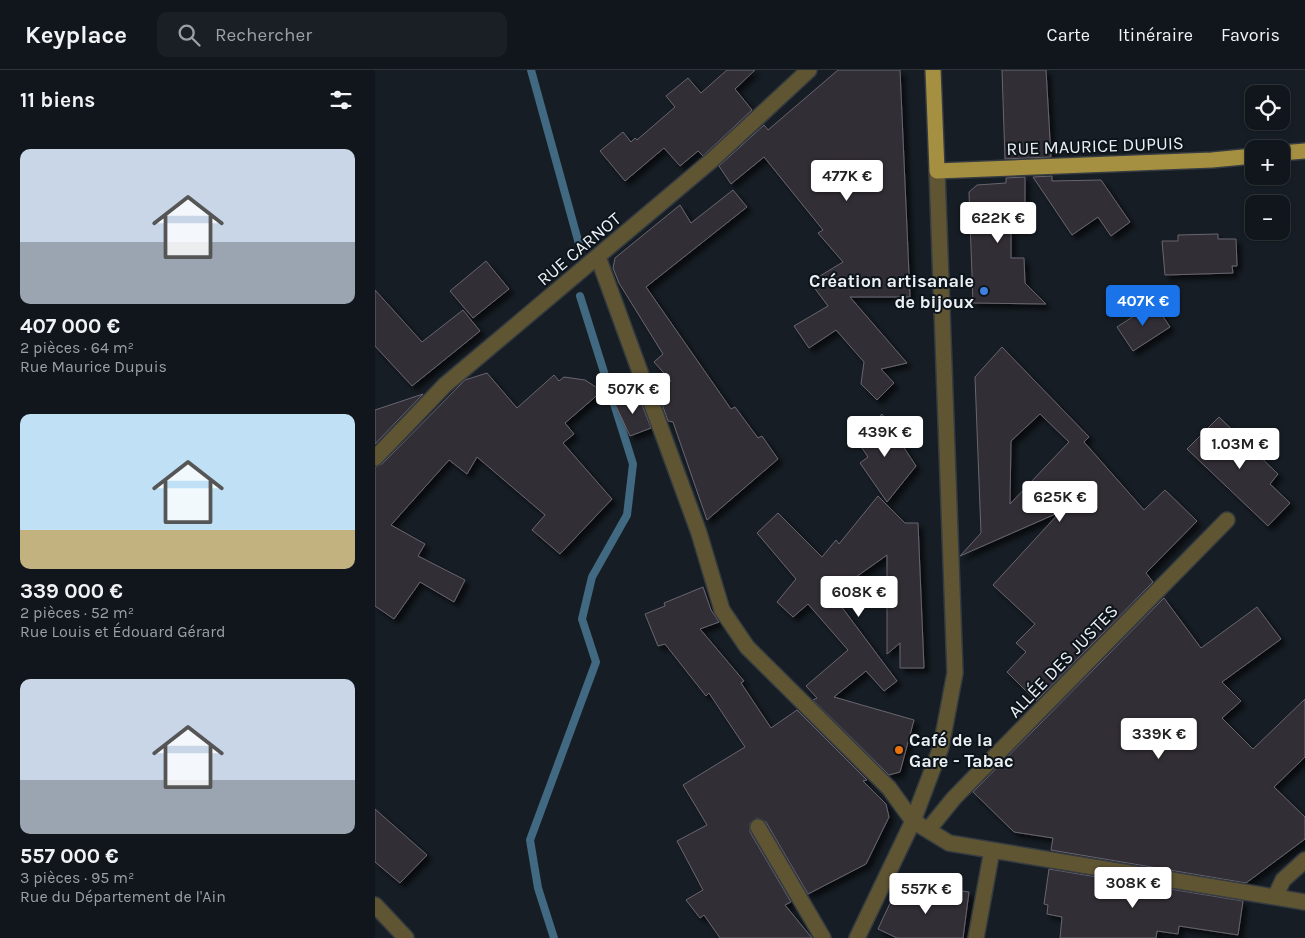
<!DOCTYPE html>
<html lang="fr">
<head>
<meta charset="utf-8">
<style>
	body { margin:0; font-family:Karla,sans-serif; background:#191f24; color:#f1f3f6; height:100vh; display:flex; flex-direction:column; font-size:19px; white-space:nowrap }
	* { box-sizing:border-box; margin:0 }
	p { font-size:16px; color:#9c9fa3 }
	.icon { flex:none; width:28px; height:28px; fill:none; stroke:currentColor; stroke-width:2; stroke-linecap:round; stroke-linejoin:round }
	.map { position:relative; flex:1; overflow:hidden }
	.panel { display:flex; flex-direction:column; background:#10161b; width:375px }
	.panel>* { flex:none }
	.fabs { position:absolute; left:870px; top:15px; display:grid; gap:10px }
	.fabs a { display:grid; place-items:center; width:45px; height:45px; border-radius:10px; background:#10161b; box-shadow:0 1px 4px #0004,0 0 0 1px #30353a; font-size:25px }
	.price { position:absolute; translate:-50% -42px; padding:0 11px; border-radius:5px; background:#fff; color:#222; font-size:16px; line-height:32px; filter:drop-shadow(0 1px 2px #0008) }
	.price::after { content:''; position:absolute; left:50%; top:30px; width:15px; height:11px; margin-left:-8px; background:inherit; clip-path:polygon(0 0,100% 0,50% 100%) }
	.price.selected { background:#1a73e8; color:#fff }
	ul { padding:0; list-style:none }
	li { display:grid; align-content:center; gap:10px; height:265px; padding:0 20px }
	li span { display:grid; place-items:center; height:155px; border-radius:10px; color:#555 }
	li>.icon { margin-inline-start:auto }
	span .icon { width:90px; height:90px; fill:#fffc; stroke-width:1 }
	li b { font-size:21px }
	h2 { display:flex; justify-content:space-between; align-items:center; height:60px; padding:0 20px; font-size:21px }
	header { display:flex; align-items:center; gap:30px; box-sizing:border-box; height:70px; padding:0 25px; background:#10161b; border-bottom:1px solid #30353a }
	header strong { font-size:24px }
	nav { display:flex; gap:28px; margin-inline-start:auto; font-size:18px }
	.search { width:350px; height:45px; background:#191f24; display:flex; align-items:center; gap:12px; box-sizing:border-box; padding:0 18px; border-radius:10px; color:#9c9fa3; font-size:19px }
	main { display:flex; flex:1; min-height:0 }
	.map>svg:first-child { display:block }
	.lines { fill:none; stroke-linecap:round; stroke-linejoin:round }
	.stream { stroke:#416981; stroke-width:8 }
	.building { fill:#302d36; stroke:#696570; fill-rule:evenodd; filter:url(#shadow) }
	.minor-casing { stroke:#343b41; stroke-width:18 }
	.major-casing { stroke:#343b41; stroke-width:18 }
	.minor { stroke:#605532; stroke-width:15 }
	.major { stroke:#a58f41; stroke-width:15 }
	.shop-dot { fill:#3f7fe0; stroke:#0d141a; stroke-width:2 }
	.food-dot { fill:#e8710a; stroke:#0d141a; stroke-width:2 }
	.labels { text-anchor:middle; dominant-baseline:central; stroke-width:4; stroke-linejoin:round; paint-order:stroke }
	.street-label { font-size:18px; fill:#ebf0f5; stroke:#0d141a }
	.poi-label { font-size:18px; font-weight:bold; fill:#ebf0f5; stroke:#0d141a; text-anchor:end }
</style>
</head>
<body>
<header>
<strong>Keyplace</strong>
<div class="search"><svg class="icon" aria-label="search" viewBox="0 0 24 24"><circle cx="10" cy="10" r="6"/><path d="M15 15l6 6"/></svg>Rechercher</div>
<nav><a>Carte</a><a>Itinéraire</a><a>Favoris</a></nav>
</header>
<main>
<section class="panel">
<h2>11 biens<svg class="icon" aria-label="filters" viewBox="0 0 24 24"><path d="M4 7h16M4 17h16"/><circle cx="9" cy="7" r="2"/><circle cx="15" cy="17" r="2"/></svg></h2>
<ul>
<li><span style="background:linear-gradient(#c9d6e8 60%,#9aa5b1 0)"><svg class="icon" aria-label="home" viewBox="0 0 24 24"><path d="M3 11l9-7 9 7M6 9v11h12V9"/></svg></span><div><b>407 000 €</b><p>2 pièces · 64 m²</p><p>Rue Maurice Dupuis</p></div></li>
<li><span style="background:linear-gradient(#bfe0f5 75%,#c2b280 0)"><svg class="icon" aria-label="home" viewBox="0 0 24 24"><path d="M3 11l9-7 9 7M6 9v11h12V9"/></svg></span><div><b>339 000 €</b><p>2 pièces · 52 m²</p><p>Rue Louis et Édouard Gérard</p></div></li>
<li><span style="background:linear-gradient(#c9d6e8 65%,#9aa5b1 0)"><svg class="icon" aria-label="home" viewBox="0 0 24 24"><path d="M3 11l9-7 9 7M6 9v11h12V9"/></svg></span><div><b>557 000 €</b><p>3 pièces · 95 m²</p><p>Rue du Département de l'Ain</p></div></li>
</ul>
</section>
<div class="map">
<svg width="930" height="868" viewBox="0 0 930 868">
	<defs>
		<filter id="shadow"><feDropShadow dx="4.5" dy="4.5" stdDeviation="2.5" flood-color="#0009"/></filter>
	</defs>
	<rect width="100%" height="100%" fill="#161d24"/>
	<g class="lines">
		<path class="stream" d="M156 0 204 174
			M179 868 163 818 155 770 221 592 207 549 217 507 252 445 258 394 205 226"/>
	</g>
	<path class="building" d="M352 0H380L360 19 377 40 328 86 323 81 305 96 289 78 250 111 225 81 248 62 256 72 260 68 262 70 300 37 291 26 313 8 326 23Z
		M463 0H525L535 227H475L532 293 506 299 519 313 502 330 486 314 489 292 461 260 434 278 419 256 453 236 435 212 468 192 443 163 448 160 389 87 356 114 344 96 389 55 393 60Z
		M627 0H671L676 87 630 89Z
		M677 106V111L726 110 755 152 736 166 723 147 697 165 658 107Z
		M650 107V145H636V188H649L650 213 671 234 598 233 594 122 602 115 631 113V108Z
		M358 120 372 137 271 217 356 339 360 337 383 368 387 366 403 389 332 450 298 352 293 351 281 317 296 311 279 292 288 284 244 213 238 198 240 188 305 135 316 153Z
		M843 164V169H861L862 196H857L858 203 790 205 787 171H803V165Z
		M111 191 134 219 98 248 75 221Z
		M0 220 47 272 88 240 105 261 37 316 0 276Z
		M779 233 795 257 758 281 742 257Z
		M627 277 714 367 709 372 769 440 790 420 822 451 771 503 778 512 661 631 632 602 651 582 641 573 660 554 618 515 685 442 585 486 606 463 600 307ZM665 344 694 372 635 434 636 371Z
		M112 303 142 338 179 305 184 311 189 307 210 310 227 321 190 353 199 364 188 373 237 429 185 484 157 460 170 445 102 387 92 404 74 390 16 455 50 474 43 486 90 510 79 532 45 512 19 549 0 536V397L7 394 90 310Z
		M48 324 0 374V340Z
		M263 324 276 358 255 366 240 334Z
		M507 344 541 396 512 432 485 393 493 387 481 369Z
		M844 347 903 404 895 414 915 433 893 456 812 379Z
		M503 426 530 453H543L549 598H525V573L512 584V485L457 524 522 611 509 621 491 601 459 627 539 650 525 702 514 705 438 630 442 628 431 616 473 580 433 534 418 547 402 532 421 509 382 463 403 443 447 487 461 470 464 474Z
		M328 517 336 540 344 552 325 559 369 611 366 613 396 658 422 640 492 710 488 711 511 734 514 747 491 794 433 824 391 752 382 748 375 753V762L416 832 410 835 437 868H345L329 845 325 848 311 830 328 820 302 771 332 755 308 715 370 677 334 623 331 626 290 574 283 576 270 544 290 536 289 533Z
		M789 528 826 578 882 537 906 569 847 612 866 631 847 648 878 679 930 629V687L899 717 930 747V769L871 813 676 780 678 768 639 762 598 722Z
		M0 739 52 785 25 813 0 792Z
		M674 799 868 831 863 865 804 856 803 864 782 861 781 868H685L687 847 672 844 673 835 669 834Z
		M524 814 566 832 569 818 594 822 588 868H522L503 859Z"/>
	<g class="lines">
		<defs>
			<path id="minor" d="M223 187 324 463 347 540 372 577 514 718 538 751 574 773 930 832
				M0 388 70 315 337 90 434 0
				M383 757 448 868
				M553 760 579 728 852 450
				M900 827 908 810 930 790
				M0 835 31 868
				M482 868 538 751 566 677 580 603 562 101
				M601 868 617 780"/>
			<path id="major" d="M558 0 562 101 837 90 879 86
				M906 83 930 81"/>
		</defs>
		<use href="#minor" class="minor-casing"/>
		<use href="#major" class="major-casing"/>
		<use href="#minor" class="minor"/>
		<use href="#major" class="major"/>
	</g>
	<circle class="shop-dot" cx="609" cy="221" r="5"/>
	<circle class="food-dot" cx="524" cy="680" r="5"/>
	<g class="labels">
		<g class="street-label">
			<text transform="translate(720 76) rotate(-2)">RUE MAURICE DUPUIS</text>
			<text transform="translate(204 179) rotate(-40)">RUE CARNOT</text>
			<text transform="translate(688 591) rotate(-46)">ALLÉE DES JUSTES</text>
		</g>
		<g class="poi-label">
			<text x="599" y="211">Création artisanale<tspan x="599" dy="21">de bijoux</tspan></text>
			<text x="534" y="670" text-anchor="start">Café de la<tspan x="534" dy="21">Gare - Tabac</tspan></text>
		</g>
	</g>
</svg>
<div class="fabs">
<a><svg class="icon" aria-label="locate" viewBox="0 0 24 24"><circle cx="12" cy="12" r="6"/><path d="M12 2v4M12 18v4M2 12h4M18 12h4"/></svg></a>
<a>+</a>
<a>−</a>
</div>
<b class="price" style="left:472px;top:132px">477K €</b>
<b class="price" style="left:623px;top:174px">622K €</b>
<b class="price selected" style="left:768px;top:257px">407K €</b>
<b class="price" style="left:258px;top:345px">507K €</b>
<b class="price" style="left:510px;top:388px">439K €</b>
<b class="price" style="left:865px;top:400px">1.03M €</b>
<b class="price" style="left:685px;top:453px">625K €</b>
<b class="price" style="left:484px;top:548px">608K €</b>
<b class="price" style="left:784px;top:690px">339K €</b>
<b class="price" style="left:758px;top:839px">308K €</b>
<b class="price" style="left:551px;top:845px">557K €</b>
</div>
</main>
</body>
</html>
